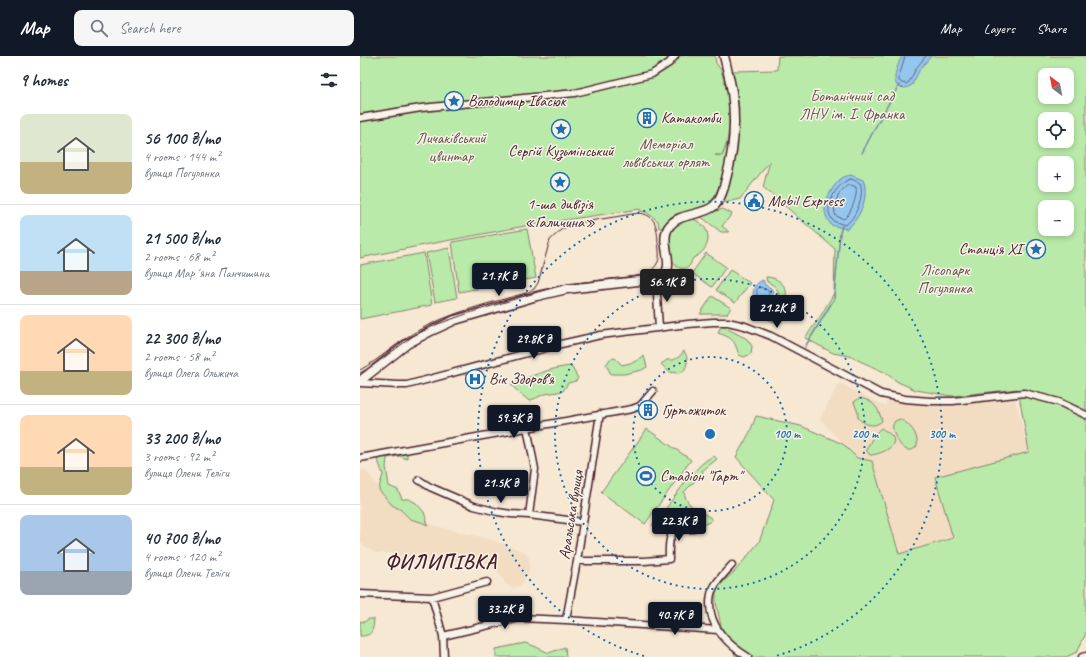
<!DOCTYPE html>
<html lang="en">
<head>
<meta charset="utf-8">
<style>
	body { margin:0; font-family:Caveat,sans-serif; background:#f6f6f7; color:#1f2937; height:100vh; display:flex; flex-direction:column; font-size:15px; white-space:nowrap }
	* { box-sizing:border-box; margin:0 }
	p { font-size:13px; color:#747a83 }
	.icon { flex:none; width:22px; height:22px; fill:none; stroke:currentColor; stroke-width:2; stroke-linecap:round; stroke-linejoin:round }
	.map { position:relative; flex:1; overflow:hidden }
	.details { display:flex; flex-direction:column; background:#fff; width:360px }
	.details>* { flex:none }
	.needle { width:26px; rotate:328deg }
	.controls { position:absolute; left:678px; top:12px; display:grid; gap:8px }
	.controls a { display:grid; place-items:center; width:36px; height:36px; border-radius:8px; background:#fff; box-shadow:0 2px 6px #0003; font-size:20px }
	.price { position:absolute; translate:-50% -34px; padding:0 9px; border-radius:4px; background:#111827; color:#fff; font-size:13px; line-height:26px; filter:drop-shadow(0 1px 2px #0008) }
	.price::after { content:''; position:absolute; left:50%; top:24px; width:12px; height:9px; margin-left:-6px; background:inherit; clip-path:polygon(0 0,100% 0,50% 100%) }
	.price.on { background:#222; color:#fff }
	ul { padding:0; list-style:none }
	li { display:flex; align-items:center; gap:12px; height:100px; padding:0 20px }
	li+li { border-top:1px solid #e0e1e3 }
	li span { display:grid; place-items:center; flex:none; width:112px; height:80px; border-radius:8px; color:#555 }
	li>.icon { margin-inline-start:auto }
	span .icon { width:48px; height:48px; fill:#fffc; stroke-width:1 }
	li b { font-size:17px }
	h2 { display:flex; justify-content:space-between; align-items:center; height:48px; padding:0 20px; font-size:17px }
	header { display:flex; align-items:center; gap:24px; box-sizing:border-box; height:56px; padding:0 20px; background:#111827; color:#fff }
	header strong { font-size:19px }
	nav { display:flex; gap:22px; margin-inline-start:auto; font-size:14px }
	.search { width:280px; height:36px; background:#f6f6f7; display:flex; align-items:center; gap:10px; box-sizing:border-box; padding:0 14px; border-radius:8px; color:#747a83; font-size:15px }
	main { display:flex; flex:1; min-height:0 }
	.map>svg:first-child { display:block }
	.built { fill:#f2dcc2 }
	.green { fill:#b9eaa9; stroke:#82846a; fill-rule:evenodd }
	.water { fill:#93c7f0; stroke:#7684a1 }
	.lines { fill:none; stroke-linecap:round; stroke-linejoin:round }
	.shore { stroke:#67627a; stroke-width:1 }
	.stream { stroke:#7684a1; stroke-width:1.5 }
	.street-casing { stroke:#4a1f2b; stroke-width:9 }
	.secondary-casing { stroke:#4a1f2b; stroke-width:11 }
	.street { stroke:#f7f3e8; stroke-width:6 }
	.secondary { stroke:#f7f3e8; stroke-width:8 }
	.tram { stroke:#4a1f2b; stroke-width:1 }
	.ring { fill:none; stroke:#1f6fb2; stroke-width:2; stroke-dasharray:2 4 }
	.labels { text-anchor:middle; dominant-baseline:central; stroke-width:3; stroke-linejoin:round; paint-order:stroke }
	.park-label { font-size:16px; fill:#66524a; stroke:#f7f3e8 }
	.poi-label { font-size:16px; fill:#4a1f2b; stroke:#f7f3e8; text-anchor:start }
	.street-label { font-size:16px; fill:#4a1f2b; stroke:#f7f3e8 }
	.district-label { font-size:20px; font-weight:bold; letter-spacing:1px; fill:#4a1f2b; stroke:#f7f3e8 }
	.centre { fill:#1f6fb2; stroke:#f7f3e8; stroke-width:2 }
	.ring-label { font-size:12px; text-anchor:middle; font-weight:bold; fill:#1f6fb2; stroke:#f7f3e8; stroke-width:3; stroke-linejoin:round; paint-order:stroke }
</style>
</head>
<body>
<header>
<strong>Map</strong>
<div class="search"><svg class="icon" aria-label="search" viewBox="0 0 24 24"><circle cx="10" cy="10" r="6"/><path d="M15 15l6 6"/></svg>Search here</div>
<nav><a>Map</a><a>Layers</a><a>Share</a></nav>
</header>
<main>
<section class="details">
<h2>9 homes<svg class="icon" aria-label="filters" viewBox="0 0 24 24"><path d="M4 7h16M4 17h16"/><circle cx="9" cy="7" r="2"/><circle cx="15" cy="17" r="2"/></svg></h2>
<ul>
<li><span style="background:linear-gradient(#dfe7d0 60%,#c2b280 0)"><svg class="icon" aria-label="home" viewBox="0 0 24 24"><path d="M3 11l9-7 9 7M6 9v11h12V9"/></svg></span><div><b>56 100 ₴/mo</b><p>4 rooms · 144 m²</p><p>вулиця Погулянка</p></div></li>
<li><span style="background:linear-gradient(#bfe0f5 70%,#b9a48a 0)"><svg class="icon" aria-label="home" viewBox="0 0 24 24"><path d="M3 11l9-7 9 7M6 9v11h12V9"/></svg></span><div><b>21 500 ₴/mo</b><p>2 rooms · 68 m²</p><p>вулиця Марʼяна Панчишина</p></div></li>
<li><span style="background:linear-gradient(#ffd9b3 70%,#c2b280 0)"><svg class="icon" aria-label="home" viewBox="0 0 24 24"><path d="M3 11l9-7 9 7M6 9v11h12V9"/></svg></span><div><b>22 300 ₴/mo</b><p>2 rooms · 58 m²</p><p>вулиця Олега Ольжича</p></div></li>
<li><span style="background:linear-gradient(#ffd9b3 65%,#c2b280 0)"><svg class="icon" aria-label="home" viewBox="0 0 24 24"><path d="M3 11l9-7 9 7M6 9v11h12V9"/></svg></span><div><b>33 200 ₴/mo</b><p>3 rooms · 92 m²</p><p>вулиця Олени Теліги</p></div></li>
<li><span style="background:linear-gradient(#a9c7e8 70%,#9aa5b1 0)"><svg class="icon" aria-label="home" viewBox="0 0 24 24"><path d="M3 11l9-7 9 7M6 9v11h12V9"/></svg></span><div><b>40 700 ₴/mo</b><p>4 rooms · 120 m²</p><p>вулиця Олени Теліги</p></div></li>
</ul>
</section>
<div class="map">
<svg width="726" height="601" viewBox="0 0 726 601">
	<rect width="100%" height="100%" fill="#f6e8d3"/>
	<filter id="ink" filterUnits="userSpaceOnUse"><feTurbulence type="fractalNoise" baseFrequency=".025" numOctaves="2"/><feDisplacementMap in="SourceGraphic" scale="8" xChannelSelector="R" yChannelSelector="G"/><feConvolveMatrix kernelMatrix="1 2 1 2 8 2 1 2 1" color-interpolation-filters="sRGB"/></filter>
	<g filter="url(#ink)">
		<path class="built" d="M479 327 523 349H526V346L542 344 548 345 588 348 654 340 669 397 576 421 593 482 538 498 512 405 497 402 460 363Z
			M5 414 26 441 50 458 75 470 125 482 163 495 169 502V515L162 528 153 533 146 528 139 516 121 505 106 506 92 504 69 508 50 502 42 506 31 497H16L4 490 0 484V415Z"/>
		<path class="green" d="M0 0H355L356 7 361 14 369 41V71L367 87 362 99H355L362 100 368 86 369 79H370C368 100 365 120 355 139 354 141 352 145 350 147 348 149 344 150 342 151 326 158 312 155 302 172H299L298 165 286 156 280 155V153L170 169 64 189 0 202Z
			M418 0H726V577L717 596 706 601H376L361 570 356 546V533L376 514 399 486 414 444 376 401 390 376 396 360 441 370 483 388 497 402 512 405 539 498 593 482 575 421 669 396 658 333 592 340 556 334 538 326 524 316 489 300 473 297 445 282 460 261 474 237 475 193 403 131 410 105 380 143 362 147 368 130 373 111 376 86 379 52 373 15 417 14ZM685 19H707V41H685ZM685 63H707V85H685ZM685 107H707V129H685ZM685 151H707V173H685Z
			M363 153 372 158 362 170 369 176H361L340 160Z
			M330 162C353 168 354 193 333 202 332 203 331 208 330 209 325 216 316 212 313 206 311 196 304 175 315 169 319 166 325 164 330 162Z
			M167 173 176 222 99 236 92 186Z
			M89 192 97 242 75 246 66 197Z
			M64 197 72 249 0 263V209Z
			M346 197 366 211 352 231 332 217Z
			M370 214 390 227 375 247 356 234Z
			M406 221C421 221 433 235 422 249 420 252 416 255 412 257L414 266 402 261 405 254C420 256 426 232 407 226Z
			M352 240 371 252 367 258H340Z
			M364 271 387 283 392 290 391 298 384 301 379 299C374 284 373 282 358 277L360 272Z
			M324 295C329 303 328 308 323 316L318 317 309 316 301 308 307 304H313L319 301Z
			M284 300 287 311 282 314 264 318H251L246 309 250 303 255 302 262 309 274 306Z
			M211 310 218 322 216 325 208 327 203 335 185 338 169 345 151 329C170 320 190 312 211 310Z
			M500 342C514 345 518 351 522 365 514 372 505 369 498 362V357L494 346Z
			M540 363C550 368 559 379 557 390 555 392 552 395 548 394 542 394 534 380 533 374 532 371 533 368 535 365Z
			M521 372C524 374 529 377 532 380 540 391 518 399 510 399L506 394 514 379Z
			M287 373 331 404 285 468 241 436Z
			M47 398V403L40 400 27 402 26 411 29 430 38 434 42 443H49L56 447 64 456 68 469 61 466 50 463 41 454 32 449 19 434 20 428 23 419C22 413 18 408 18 402Z
			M354 400 357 403 342 415 343 417 324 436C326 451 340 455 351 462L352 464C341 473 333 467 322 460L316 461 304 472 292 469C310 451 332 409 354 400Z
			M9 563H14C13 574 13 580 0 580V565L4 566Z
			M165 587 174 590 189 597 205 591 206 601H136V593Z"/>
		<path class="water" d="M542 0H571L560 13 552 29 546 32 538 31C531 22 538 9 542 0Z
			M491 119 503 124C510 139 500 163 487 173L471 169C468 164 465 160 465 154 464 145 474 127 482 122 485 120 488 120 491 119Z
			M403 224 405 229 411 232C414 236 413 240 409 243L411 249C394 256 385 231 403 224Z"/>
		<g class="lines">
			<path class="shore" d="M545 0 539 21V25L542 27 546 28 549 26 557 11 566 0
				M491 123 500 127C505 138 496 163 485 169L473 165C471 161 468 157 469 153 469 142 480 125 491 123Z
				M488 129H491L496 131C498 139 491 158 484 163L476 160C471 150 479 135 488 129Z
				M400 231 407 234 409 236V238L404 246C398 244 396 239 397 234Z"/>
			<path class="stream" d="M502 97 516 70 539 29
				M445 291 474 243 480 177 482 170"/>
			<defs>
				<path id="street" d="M0 62 61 52 215 37 292 18 309 7 315 0
					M296 223 299 272
					M0 327 39 329H47L201 288 241 279 328 268 353 266H368L385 270 411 280 521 338 545 343 570 345H593L664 337 699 346 726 359
					M167 371 175 413 169 459
					M0 402 272 353 280 350 293 335
					M59 424 70 431 114 450 138 456 151 458 169 459 223 466
					M217 505H284L309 503C309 495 307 478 317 474 321 472 329 473 333 473
					M372 509C365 517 357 524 353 533 350 538 350 543 350 548 350 572 370 590 388 601
					M0 538 72 541 127 526
					M72 541 83 580 84 601
					M206 564 217 505 240 358
					M83 580 159 562 206 564 358 574
					M722 601 726 600"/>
				<path id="secondary" d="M0 325 47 288 71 275 95 264 177 240 207 233 296 223C321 215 298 189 308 172 318 156 340 161 354 150 361 144 364 132 366 123 374 95 376 65 372 36 370 24 367 12 364 0"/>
			</defs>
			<use href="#street" class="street-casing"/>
			<use href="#secondary" class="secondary-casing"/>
			<use href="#street" class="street"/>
			<use href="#secondary" class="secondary"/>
			<path class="tram" d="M0 314C21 303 38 285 59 274 92 256 130 247 166 237L174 233 178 227 190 184 202 173 217 167 279 157C297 159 297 173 298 187 299 193 300 200 298 206 295 212 290 216 285 219L207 228 178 236 109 257 78 268 53 280 14 309 0 317"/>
		</g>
	</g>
	<g class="ring">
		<circle cx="350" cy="378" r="77"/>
		<circle cx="350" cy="378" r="155"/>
		<path d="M284 600A232 232 0 1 1 416 600"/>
	</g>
	<defs>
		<symbol id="sight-ring" viewBox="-11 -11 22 22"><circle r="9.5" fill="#f7f3e8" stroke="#1f6fb2" stroke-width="1.5"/><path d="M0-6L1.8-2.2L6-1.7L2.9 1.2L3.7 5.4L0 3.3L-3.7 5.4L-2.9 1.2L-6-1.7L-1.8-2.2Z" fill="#1f6fb2"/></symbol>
		<symbol id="building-ring" viewBox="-11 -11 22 22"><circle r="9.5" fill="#f7f3e8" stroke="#1f6fb2" stroke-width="1.5"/><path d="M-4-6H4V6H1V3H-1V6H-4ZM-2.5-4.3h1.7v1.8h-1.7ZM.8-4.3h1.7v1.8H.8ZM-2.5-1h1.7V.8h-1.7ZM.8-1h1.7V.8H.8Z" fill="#1f6fb2"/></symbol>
		<symbol id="civic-ring" viewBox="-11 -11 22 22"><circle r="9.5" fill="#f7f3e8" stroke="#1f6fb2" stroke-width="1.5"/><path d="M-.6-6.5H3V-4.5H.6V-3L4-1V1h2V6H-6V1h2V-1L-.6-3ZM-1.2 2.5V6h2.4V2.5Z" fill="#1f6fb2"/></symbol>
		<symbol id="hospital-ring" viewBox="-11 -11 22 22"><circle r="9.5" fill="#f7f3e8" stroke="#1f6fb2" stroke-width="1.5"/><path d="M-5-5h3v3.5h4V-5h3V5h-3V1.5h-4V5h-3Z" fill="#1f6fb2"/></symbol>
		<symbol id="stadium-ring" viewBox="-11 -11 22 22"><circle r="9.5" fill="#f7f3e8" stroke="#1f6fb2" stroke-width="1.5"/><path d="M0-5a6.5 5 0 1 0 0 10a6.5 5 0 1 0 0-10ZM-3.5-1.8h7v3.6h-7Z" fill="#1f6fb2"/></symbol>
	</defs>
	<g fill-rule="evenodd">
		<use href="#sight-ring" x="83" y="34" width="22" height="22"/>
		<use href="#building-ring" x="276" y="51" width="22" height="22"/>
		<use href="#sight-ring" x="190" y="62" width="22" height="22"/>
		<use href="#sight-ring" x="189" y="115" width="22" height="22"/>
		<use href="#civic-ring" x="383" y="134" width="22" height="22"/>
		<use href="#sight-ring" x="665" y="182" width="22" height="22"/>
		<use href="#hospital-ring" x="104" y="312" width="22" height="22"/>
		<use href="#building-ring" x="277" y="343" width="22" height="22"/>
		<use href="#stadium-ring" x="275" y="409" width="22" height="22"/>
	</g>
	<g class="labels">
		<g class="park-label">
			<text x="492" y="40">Ботанічний сад<tspan x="492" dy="18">ЛНУ ім. І. Франка</tspan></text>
			<text x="91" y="82">Личаківський<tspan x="91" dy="18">цвинтар</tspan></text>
			<text x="306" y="88">Меморіал<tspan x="306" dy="18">львівських орлят</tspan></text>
			<text x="585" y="214">Лісопарк<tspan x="585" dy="18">Погулянка</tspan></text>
		</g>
		<g class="poi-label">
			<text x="108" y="45">Володимир Івасюк</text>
			<text x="301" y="62">Катакомби</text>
			<text x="201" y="95" text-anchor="middle">Сергій Кузьмінський</text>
			<text x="408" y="145">Mobil Express</text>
			<text x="200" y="148" text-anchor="middle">1-ша дивізія<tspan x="200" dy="18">«Галичина»</tspan></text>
			<text x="662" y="193" text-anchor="end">Cтанція XI</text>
			<text x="129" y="323">Вік Здоров'я</text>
			<text x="302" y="354">Гуртожиток</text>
			<text x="300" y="420">Стадіон "Гарт"</text>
		</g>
		<g class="street-label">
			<text transform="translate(211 459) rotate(-81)">Аральська вулиця</text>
		</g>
		<g class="district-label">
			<text x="81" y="505">ФИЛИПІВКА</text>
		</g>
	</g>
	<circle cx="350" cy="378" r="6" class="centre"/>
	<g class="ring-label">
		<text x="427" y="382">100 m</text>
		<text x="505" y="382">200 m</text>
		<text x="582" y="382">300 m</text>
	</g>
</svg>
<div class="controls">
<a><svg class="needle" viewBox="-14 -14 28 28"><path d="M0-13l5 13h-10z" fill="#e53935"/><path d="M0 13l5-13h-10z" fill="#747a83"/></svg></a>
<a><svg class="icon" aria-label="locate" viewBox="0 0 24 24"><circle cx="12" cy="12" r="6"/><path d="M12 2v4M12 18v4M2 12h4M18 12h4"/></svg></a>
<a>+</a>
<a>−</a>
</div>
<b class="price" style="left:139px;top:241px">21.7K ₴</b>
<b class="price on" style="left:307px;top:247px">56.1K ₴</b>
<b class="price" style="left:417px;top:273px">21.2K ₴</b>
<b class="price" style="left:174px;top:304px">29.8K ₴</b>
<b class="price" style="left:154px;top:383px">59.3K ₴</b>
<b class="price" style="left:141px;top:448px">21.5K ₴</b>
<b class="price" style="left:319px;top:486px">22.3K ₴</b>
<b class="price" style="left:145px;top:574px">33.2K ₴</b>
<b class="price" style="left:315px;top:580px">40.7K ₴</b>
</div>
</main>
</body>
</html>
